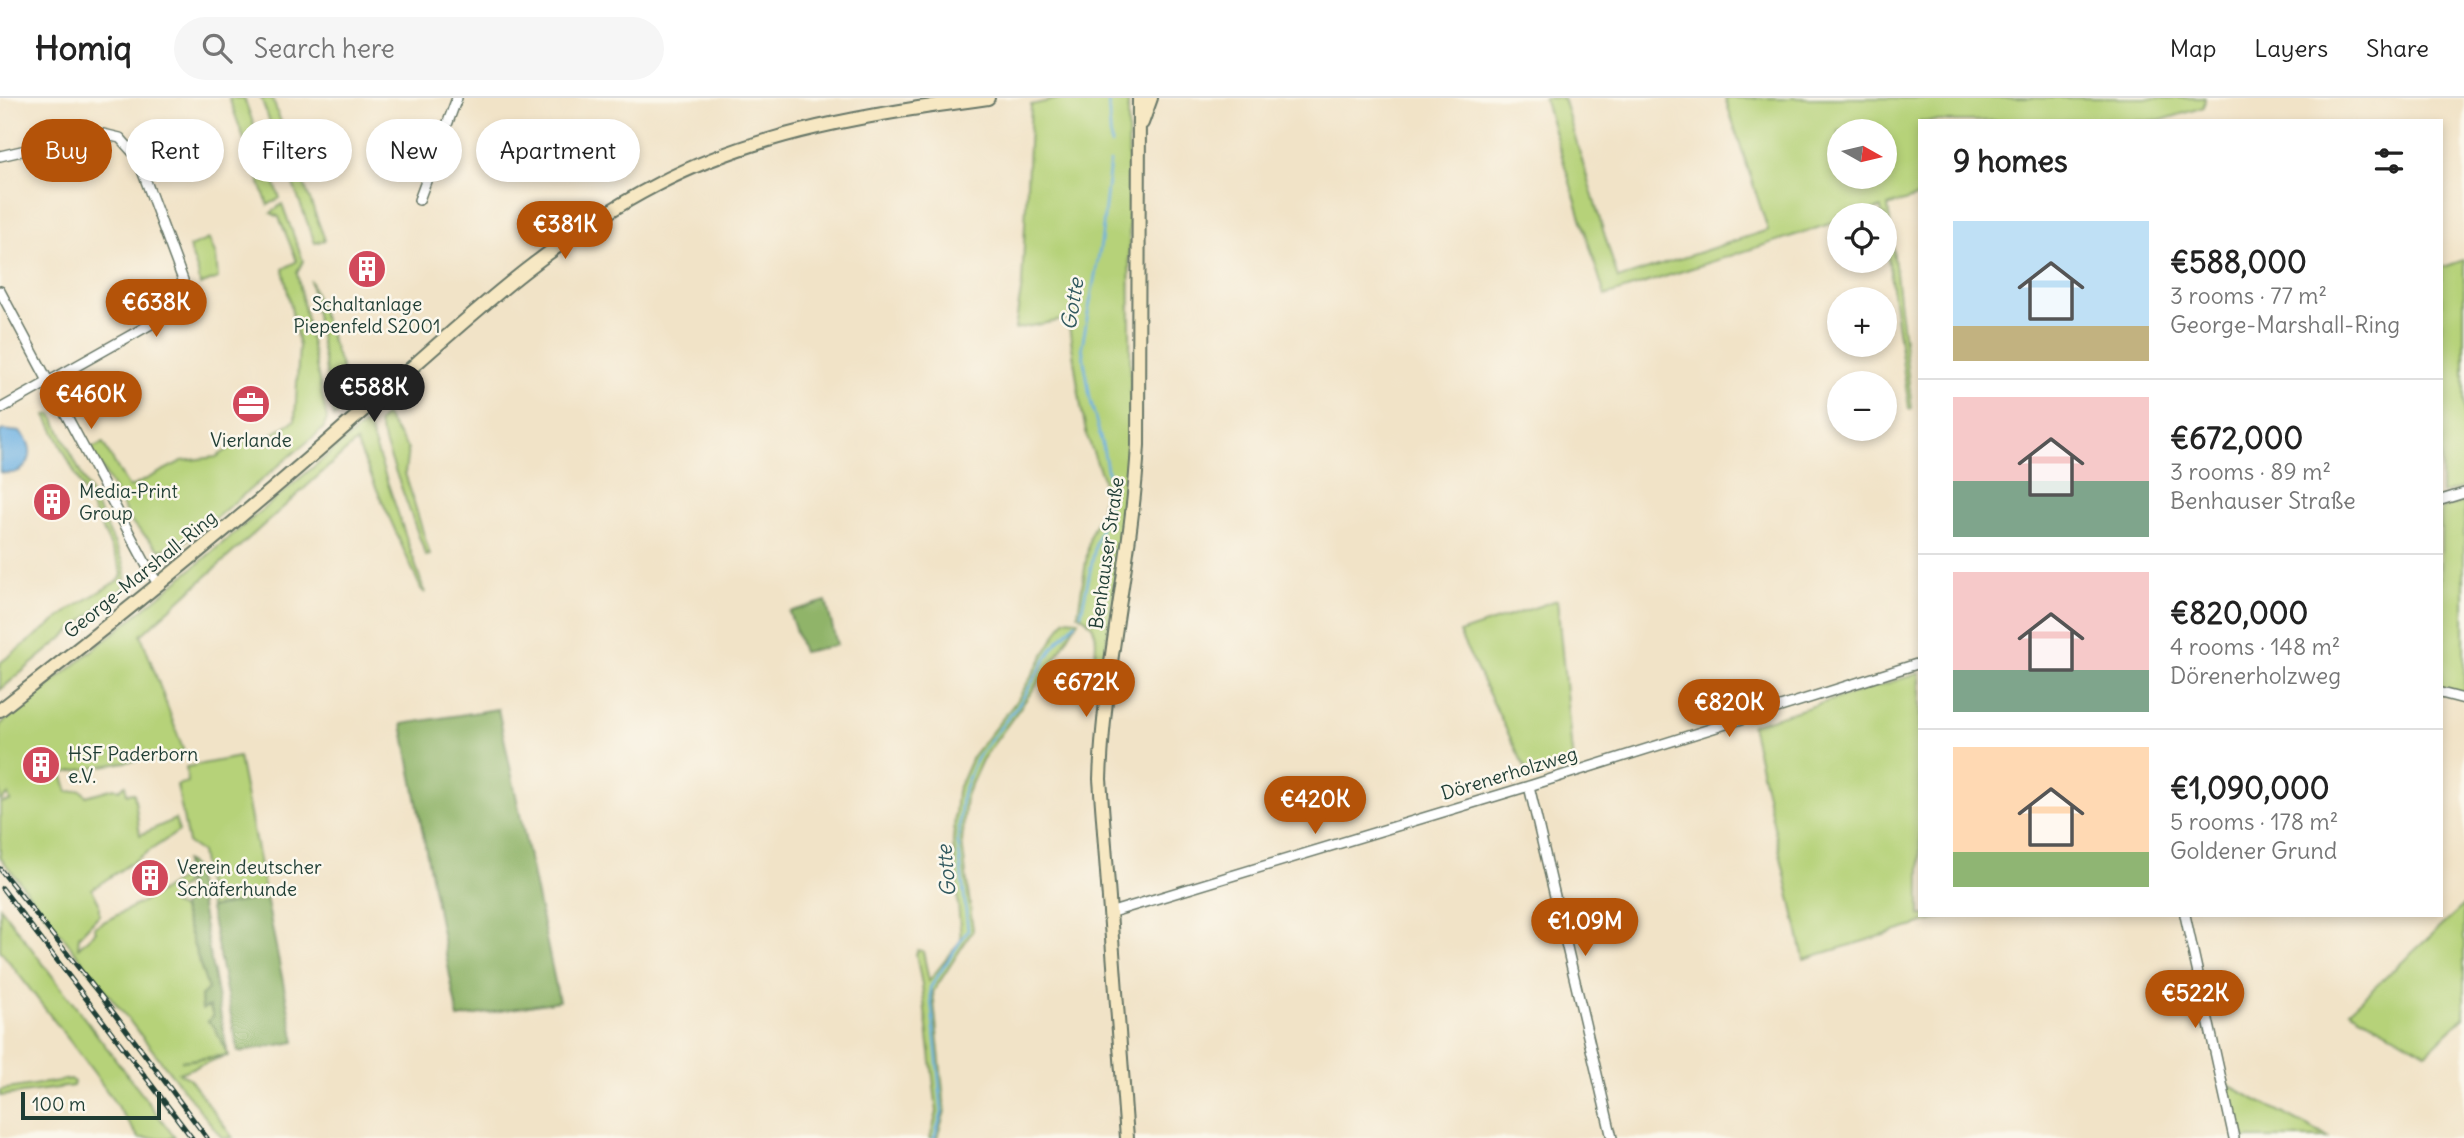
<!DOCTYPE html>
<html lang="en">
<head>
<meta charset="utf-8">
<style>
	body { margin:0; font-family:Delius,sans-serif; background:#f6f6f6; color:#222; height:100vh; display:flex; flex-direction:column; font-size:26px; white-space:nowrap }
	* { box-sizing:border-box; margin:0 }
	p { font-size:23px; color:#767676 }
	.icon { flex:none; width:38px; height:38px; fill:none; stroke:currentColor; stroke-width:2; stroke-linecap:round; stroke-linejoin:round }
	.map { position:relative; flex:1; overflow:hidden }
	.sheet { position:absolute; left:1918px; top:21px; width:525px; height:798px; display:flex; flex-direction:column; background:#fff; border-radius:0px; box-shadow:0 4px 10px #0003 }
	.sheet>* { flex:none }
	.top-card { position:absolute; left:21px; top:21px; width:665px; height:63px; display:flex; gap:14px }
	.needle { width:46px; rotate:98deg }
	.tools { position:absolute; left:1827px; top:21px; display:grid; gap:14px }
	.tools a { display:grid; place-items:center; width:70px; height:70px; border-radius:50%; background:#fff; box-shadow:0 4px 10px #0003; font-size:35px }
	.scale { position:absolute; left:21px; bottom:18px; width:140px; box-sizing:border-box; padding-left:7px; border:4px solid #1f3d34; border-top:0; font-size:19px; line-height:24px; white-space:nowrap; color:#1f3d34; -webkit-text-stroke:5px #fbf7ec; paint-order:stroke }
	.price { position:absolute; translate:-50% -60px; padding:0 16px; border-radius:24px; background:#b45309; color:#fff; font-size:23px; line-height:46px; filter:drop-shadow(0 2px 4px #0008) }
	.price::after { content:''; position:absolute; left:50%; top:42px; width:21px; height:16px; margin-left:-10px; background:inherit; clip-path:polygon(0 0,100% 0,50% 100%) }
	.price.current { background:#222; color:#fff }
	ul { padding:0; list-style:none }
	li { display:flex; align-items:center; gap:21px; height:175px; padding:0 35px }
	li+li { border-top:2px solid #e0e0e0 }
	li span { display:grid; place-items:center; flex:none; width:196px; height:140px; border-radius:0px; color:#555 }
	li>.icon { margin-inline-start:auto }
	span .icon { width:84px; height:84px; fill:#fffc; stroke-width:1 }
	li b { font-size:30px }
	h2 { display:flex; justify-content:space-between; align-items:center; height:84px; padding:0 35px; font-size:30px }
	.tag { padding:0 24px; border-radius:32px; background:#fff; box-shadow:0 4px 10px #0003; font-size:24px; line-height:63px }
	.tag.current { background:#b45309; color:#fff }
	header { display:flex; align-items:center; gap:42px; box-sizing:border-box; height:98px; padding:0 35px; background:#fff; border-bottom:2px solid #e0e0e0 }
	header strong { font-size:33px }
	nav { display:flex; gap:38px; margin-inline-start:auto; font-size:24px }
	.search { width:490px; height:63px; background:#f6f6f6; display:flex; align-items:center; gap:18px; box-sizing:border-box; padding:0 24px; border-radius:38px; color:#767676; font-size:26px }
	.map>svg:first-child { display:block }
	.green { fill:#b6d279; stroke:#6a8856; stroke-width:2; fill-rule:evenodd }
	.forest { fill:#90b469; stroke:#58784e; stroke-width:2 }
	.water { fill:#6cb0e2; stroke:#46768b; stroke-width:2 }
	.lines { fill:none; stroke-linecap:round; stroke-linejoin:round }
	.stream { stroke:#6cb0e2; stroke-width:2.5 }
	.minor-casing { stroke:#687767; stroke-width:12 }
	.secondary-casing { stroke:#687767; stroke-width:16 }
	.minor { stroke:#fff; stroke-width:9 }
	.secondary { stroke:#f7e8c3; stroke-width:12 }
	.rail-casing { stroke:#1f3d34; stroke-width:5 }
	.rail { stroke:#fbf7ec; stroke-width:2.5; stroke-dasharray:8; stroke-linecap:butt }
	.labels { text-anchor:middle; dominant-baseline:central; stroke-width:5; stroke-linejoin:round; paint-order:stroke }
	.poi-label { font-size:19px; fill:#1f3d34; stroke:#fbf7ec; text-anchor:start }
	.street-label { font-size:19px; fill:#1f3d34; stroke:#fbf7ec }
	.water-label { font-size:21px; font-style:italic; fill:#325a60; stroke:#fbf7ec }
</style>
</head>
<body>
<header>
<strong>Homiq</strong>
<div class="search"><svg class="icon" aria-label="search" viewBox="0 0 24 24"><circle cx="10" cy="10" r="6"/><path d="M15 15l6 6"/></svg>Search here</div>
<nav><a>Map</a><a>Layers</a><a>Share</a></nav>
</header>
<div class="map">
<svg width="2464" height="1040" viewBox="0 0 2464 1040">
	<rect width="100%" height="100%" fill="#fbf7ec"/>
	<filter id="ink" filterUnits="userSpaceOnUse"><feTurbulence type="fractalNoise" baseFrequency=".0143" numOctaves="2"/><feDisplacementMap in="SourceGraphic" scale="14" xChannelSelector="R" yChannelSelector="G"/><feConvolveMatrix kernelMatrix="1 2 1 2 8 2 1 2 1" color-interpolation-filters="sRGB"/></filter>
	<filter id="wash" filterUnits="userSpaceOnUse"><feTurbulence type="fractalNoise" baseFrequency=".00686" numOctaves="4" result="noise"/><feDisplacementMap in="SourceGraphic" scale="28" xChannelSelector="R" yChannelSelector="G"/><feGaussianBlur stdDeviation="1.57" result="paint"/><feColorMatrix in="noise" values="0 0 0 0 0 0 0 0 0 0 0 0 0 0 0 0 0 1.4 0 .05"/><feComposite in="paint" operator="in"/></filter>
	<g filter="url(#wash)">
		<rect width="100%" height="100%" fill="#f1e3c7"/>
		<path class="green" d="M229 0H244L280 100 268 107Z
			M261 0H272L325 142 315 145Z
			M1062 0H1127L1128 6 1131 348 1129 400 1099 593C1082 565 1114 535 1078 516L1090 437 1100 416 1104 396 1103 381 1087 338 1081 309 1068 221 1015 231 1022 186 1031 7Z
			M1544 0H1563L1618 181 1768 132 1725 0H2205L2204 9 2159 23H1920V98L1888 108 1912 310 1909 311 1885 139V117H1882L1881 110 1858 117H1839V123L1605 198ZM1839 33H1885V79H1839Z
			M435 25 418 69 387 59 392 35 403 27Z
			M282 106 303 163 297 175 327 321 323 331 196 436 183 445 160 452 131 424 91 350 103 345 129 390 182 363 216 359 238 345H251L264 341 295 322 299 248 283 171 297 163 279 119 271 115Z
			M209 141 216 158 218 180 200 187 198 175 189 149Z
			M2464 162V389L2441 396V170Z
			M310 182 353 302 334 319Z
			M52 316 123 463 126 475 124 489 0 592V565L71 511 120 481 122 476 118 463 46 317Z
			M385 317 408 351 405 375 430 457 426 458 378 325Z
			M367 324 425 495 421 491 356 344 141 537 184 654 62 675 68 694 81 692 86 698 114 690 119 692 125 687 127 696 134 695 140 737 175 721 179 733 92 791 99 805V817L79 838 78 850 96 833 94 829 154 798 185 778 184 788 174 793 176 798 172 800V806L181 810 208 891 201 898 202 910 209 908 213 918 208 923 214 929 228 957 179 975 189 980 233 1040H222L0 759V705L10 703 8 697 0 703V627L163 495Z
			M2464 404V596L2441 590V411Z
			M1557 502 1573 666 1530 680 1459 535Z
			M1065 521 1078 522 1054 563 982 662 966 697 962 744 973 832 933 894 945 1013 937 1040H930L937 1014 922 887 916 856 918 852 923 853 929 883 961 842 953 743 957 693 972 659 1018 601Z
			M1920 575V817H1951L1804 861 1751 627Z
			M239 659 266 799 210 810 201 754 188 745 177 687 188 684 186 669Z
			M2464 807V919L2426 955 2350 912Z
			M0 809 173 1037 175 1040H139L95 976 0 852Z
			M71 981 74 984 73 988 0 998V992Z
			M2226 986 2330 1040H2239Z"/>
		<path class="forest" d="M826 503 837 547 803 554 789 514Z
			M498 611 559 903 458 920 402 626Z
			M185 763 194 769 228 958 181 963 228 957 214 929 208 923 213 918 210 908 202 911 201 898 208 891 182 810 188 796Z
			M266 799 295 944 238 954 210 810Z"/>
		<path class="water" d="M3 332 20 334C41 352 27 382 0 374V334Z"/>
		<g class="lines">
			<path class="stream" d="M1108 0 1111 47
				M1081 516 1096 445 1112 397 1103 350 1090 300 1082 248 1101 145 1110 64
				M934 1040 942 1015 930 890 968 832 958 744 962 696 976 661 1021 603 1054 548 1075 525"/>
		</g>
	</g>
	<g filter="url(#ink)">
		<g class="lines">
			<defs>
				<path id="minor" d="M0 58 99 35 120 40 137 59 183 182 181 196 167 217 0 311
					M419 102 457 0
					M0 193 149 472 159 487
					M2441 402 2464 395
					M2441 595 2464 601
					M1529 688 1612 1040
					M1109 815 1529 688 1920 565
					M2185 817 2234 1040"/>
				<path id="secondary" d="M1142 25 1151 0
					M0 612C120 519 237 424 350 324 448 239 540 147 656 87 760 32 873 16 988 0
					M1127 1040 1100 681C1104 568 1132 459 1138 347L1139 0"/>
			</defs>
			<use href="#minor" class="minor-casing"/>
			<use href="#secondary" class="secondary-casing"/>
			<use href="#minor" class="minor"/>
			<use href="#secondary" class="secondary"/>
			<defs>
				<path id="rail" d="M0 771 101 898 207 1040
					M2 790 192 1040"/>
			</defs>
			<use href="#rail" class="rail-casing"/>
			<use href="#rail" class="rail"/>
		</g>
	</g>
	<defs>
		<symbol id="building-disc" viewBox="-11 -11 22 22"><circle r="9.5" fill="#d1495b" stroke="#fbf7ec"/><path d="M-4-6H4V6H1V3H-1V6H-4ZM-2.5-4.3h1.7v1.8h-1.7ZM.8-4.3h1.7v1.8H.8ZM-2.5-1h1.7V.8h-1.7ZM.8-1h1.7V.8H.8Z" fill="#fff"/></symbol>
		<symbol id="office-disc" viewBox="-11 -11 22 22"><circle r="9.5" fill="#d1495b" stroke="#fbf7ec"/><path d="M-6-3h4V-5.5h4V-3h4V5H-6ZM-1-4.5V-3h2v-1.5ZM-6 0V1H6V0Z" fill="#fff"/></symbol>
	</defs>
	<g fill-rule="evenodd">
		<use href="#building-disc" x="345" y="149" width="44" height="44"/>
		<use href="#office-disc" x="229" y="284" width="44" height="44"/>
		<use href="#building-disc" x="30" y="382" width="44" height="44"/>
		<use href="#building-disc" x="19" y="645" width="44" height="44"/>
		<use href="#building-disc" x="128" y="758" width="44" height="44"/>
	</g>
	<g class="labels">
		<g class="poi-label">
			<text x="367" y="206" text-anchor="middle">Schaltanlage<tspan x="367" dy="22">Piepenfeld S2001</tspan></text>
			<text x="251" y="342" text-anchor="middle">Vierlande</text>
			<text x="79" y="393">Media‑Print<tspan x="79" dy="22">Group</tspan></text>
			<text x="68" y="656">HSF Paderborn<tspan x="68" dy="22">e.V.</tspan></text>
			<text x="177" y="769">Verein deutscher<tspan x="177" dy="22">Schäferhunde</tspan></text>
		</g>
		<g class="street-label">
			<text transform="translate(1106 455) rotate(-82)">Benhauser Straße</text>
			<text transform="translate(140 476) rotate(-39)">George-Marshall-Ring</text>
			<text transform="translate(1509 675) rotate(-17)">Dörenerholzweg</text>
		</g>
		<g class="water-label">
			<text transform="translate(1072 206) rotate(-81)">Gotte</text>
			<text transform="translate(946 773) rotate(-95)">Gotte</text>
		</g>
	</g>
</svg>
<div class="tools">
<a><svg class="needle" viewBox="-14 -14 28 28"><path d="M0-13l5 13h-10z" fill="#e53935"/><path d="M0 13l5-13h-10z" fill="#767676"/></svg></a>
<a><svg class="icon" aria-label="locate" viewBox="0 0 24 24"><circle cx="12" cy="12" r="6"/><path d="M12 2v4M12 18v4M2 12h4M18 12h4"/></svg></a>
<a>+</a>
<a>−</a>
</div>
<div class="scale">100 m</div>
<b class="price" style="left:565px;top:163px">€381K</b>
<b class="price" style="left:156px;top:241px">€638K</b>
<b class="price current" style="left:374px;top:326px">€588K</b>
<b class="price" style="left:91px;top:333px">€460K</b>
<b class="price" style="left:1086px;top:621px">€672K</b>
<b class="price" style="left:1729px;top:641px">€820K</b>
<b class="price" style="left:1315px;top:738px">€420K</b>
<b class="price" style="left:1585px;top:860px">€1.09M</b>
<b class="price" style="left:2195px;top:932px">€522K</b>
<div class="top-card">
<a class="tag current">Buy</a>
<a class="tag">Rent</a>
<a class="tag">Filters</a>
<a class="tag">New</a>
<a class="tag">Apartment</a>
</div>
<section class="sheet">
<h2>9 homes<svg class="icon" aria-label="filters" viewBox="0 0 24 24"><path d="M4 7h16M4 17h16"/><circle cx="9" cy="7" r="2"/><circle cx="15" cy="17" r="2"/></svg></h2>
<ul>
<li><span style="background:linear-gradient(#bfe0f5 75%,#c2b280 0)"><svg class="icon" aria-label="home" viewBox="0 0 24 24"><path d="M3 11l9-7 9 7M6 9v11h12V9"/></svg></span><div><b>€588,000</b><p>3 rooms · 77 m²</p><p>George-Marshall-Ring</p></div></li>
<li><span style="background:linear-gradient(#f6c9c9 60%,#7fa58c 0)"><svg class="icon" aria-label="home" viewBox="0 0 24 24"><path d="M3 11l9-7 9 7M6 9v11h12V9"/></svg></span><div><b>€672,000</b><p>3 rooms · 89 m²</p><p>Benhauser Straße</p></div></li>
<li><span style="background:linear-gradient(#f6c9c9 70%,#7fa58c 0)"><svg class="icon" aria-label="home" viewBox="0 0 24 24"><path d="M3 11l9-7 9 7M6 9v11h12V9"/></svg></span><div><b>€820,000</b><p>4 rooms · 148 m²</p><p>Dörenerholzweg</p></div></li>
<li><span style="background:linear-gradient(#ffd9b3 75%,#8fb573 0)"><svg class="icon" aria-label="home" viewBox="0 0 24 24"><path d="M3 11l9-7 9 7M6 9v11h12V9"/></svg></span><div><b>€1,090,000</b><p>5 rooms · 178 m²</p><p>Goldener Grund</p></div></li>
</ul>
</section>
</div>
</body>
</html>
